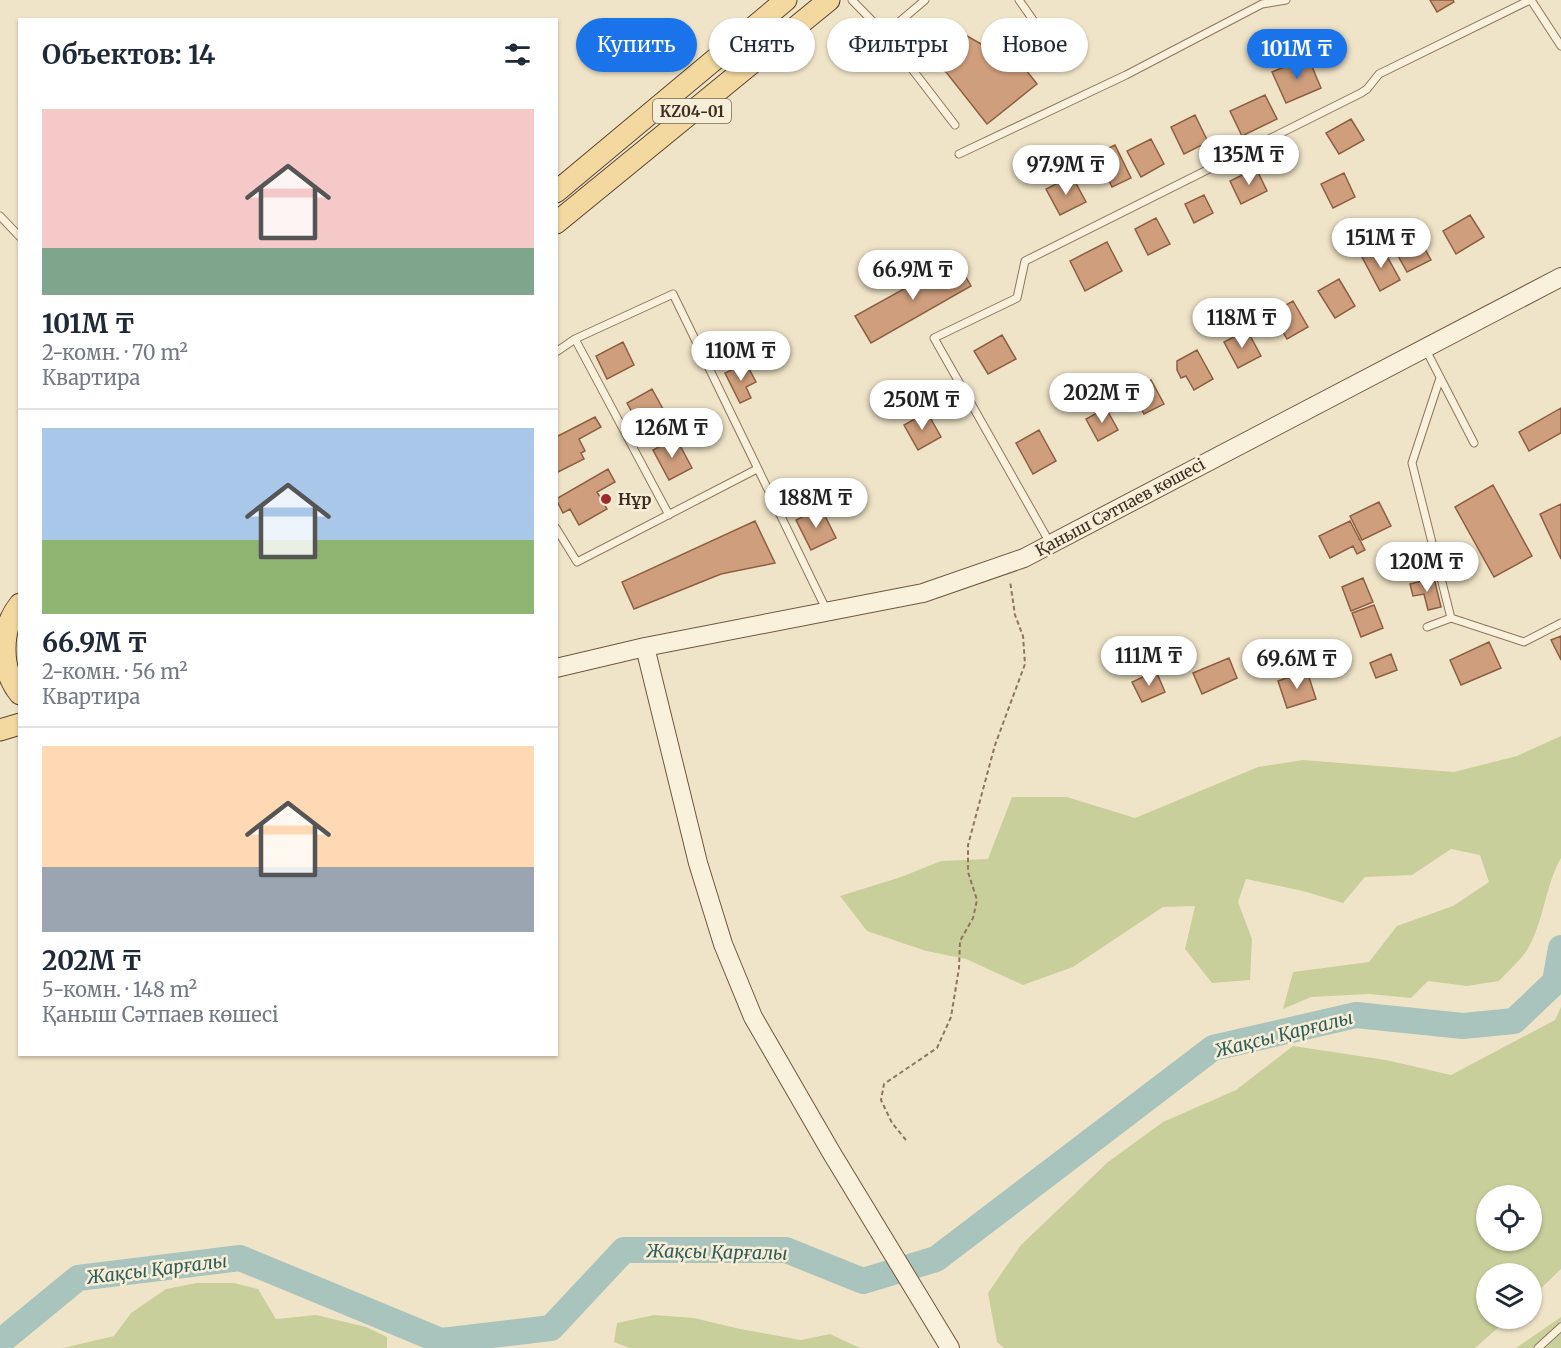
<!DOCTYPE html>
<html lang="ru">
<head>
<meta charset="utf-8">
<style>
	body { margin:0; font-family:Merriweather,serif; background:#f6f6f7; color:#1f2937; height:100vh; display:flex; flex-direction:column; font-size:22px; white-space:nowrap }
	* { box-sizing:border-box; margin:0 }
	p { font-size:20px; color:#747a83 }
	.icon { flex:none; width:33px; height:33px; fill:none; stroke:currentColor; stroke-width:2; stroke-linecap:round; stroke-linejoin:round }
	.map { position:relative; flex:1; overflow:hidden }
	.side { position:absolute; left:18px; top:18px; width:540px; height:1038px; display:flex; flex-direction:column; background:#fff; border-radius:0px; box-shadow:0 2px 4px #0004 }
	.side>* { flex:none }
	.top-card { position:absolute; left:576px; top:18px; width:570px; height:54px; display:flex; gap:12px }
	.controls { position:absolute; left:1476px; top:1185px; display:grid; gap:12px }
	.controls a { display:grid; place-items:center; width:66px; height:66px; border-radius:50%; background:#fff; box-shadow:0 2px 4px #0004; font-size:30px }
	.price { position:absolute; translate:-50% -51px; padding:0 14px; border-radius:21px; background:#fff; color:#222; font-size:20px; line-height:39px; filter:drop-shadow(0 2px 3px #0008) }
	.price::after { content:''; position:absolute; left:50%; top:36px; width:18px; height:14px; margin-left:-9px; background:inherit; clip-path:polygon(0 0,100% 0,50% 100%) }
	.price.on { background:#1a73e8; color:#fff }
	ul { padding:0; list-style:none }
	li { display:grid; align-content:center; gap:12px; height:318px; padding:0 24px }
	li+li { border-top:2px solid #e0e1e3 }
	li span { display:grid; place-items:center; height:186px; border-radius:0px; color:#555 }
	li>.icon { margin-inline-start:auto }
	span .icon { width:108px; height:108px; fill:#fffc; stroke-width:1 }
	li b { font-size:26px }
	h2 { display:flex; justify-content:space-between; align-items:center; height:72px; padding:0 24px; font-size:26px }
	.chip { padding:0 21px; border-radius:27px; background:#fff; box-shadow:0 2px 4px #0004; font-size:21px; line-height:54px }
	.chip.on { background:#1a73e8; color:#fff }
	.map>svg:first-child { display:block }
	.green { fill:#c9cf9b; fill-rule:evenodd }
	.lines { fill:none; stroke-linecap:round; stroke-linejoin:round }
	.river { stroke:#a9c4bc; stroke-width:26 }
	.building { fill:#cf9f7d; stroke:#8d5f41; stroke-width:1.5 }
	.lane-casing { stroke:#8d765c; stroke-width:9 }
	.secondary-casing { stroke:#6f573f; stroke-width:20 }
	.primary-casing { stroke:#5b4430; stroke-width:23 }
	.path { stroke:#8d765c; stroke-width:2; stroke-dasharray:4.5 3; stroke-linecap:butt }
	.lane { stroke:#faf1dc; stroke-width:7 }
	.secondary { stroke:#faf1dc; stroke-width:18 }
	.primary { stroke:#f3d9a0; stroke-width:21 }
	.poi-dot { fill:#9e2a2b; stroke:#f7eed8; stroke-width:2 }
	.labels { text-anchor:middle; dominant-baseline:central; stroke-width:5; stroke-linejoin:round; paint-order:stroke }
	.shield { fill:#f7eed8; stroke:#756857; stroke-width:1.5 }
	.shield-label { font-size:15px; font-weight:bold; fill:#3d2e20 }
	.poi-label { font-size:16px; font-weight:bold; fill:#3d2e20; stroke:#f7eed8; text-anchor:start }
	.street-label { font-size:16px; fill:#3d2e20; stroke:#f7eed8 }
	.water-label { font-size:18px; font-style:italic; fill:#2f5d5a; stroke:#f7eed8 }
</style>
</head>
<body>
<div class="map">
<svg width="1561" height="1348" viewBox="0 0 1561 1348">
	<rect width="100%" height="100%" fill="#f0e4c8"/>
	<path class="green" d="M1561 736V858C1545 886 1544 922 1527 950 1520 961 1508 971 1499 981L1467 986 1428 981 1411 998 1369 994 1311 997 1283 1009 1293 972 1369 962 1397 926 1453 906 1489 882 1480 855 1451 849 1412 875 1365 877 1343 903 1303 891 1246 879 1238 902 1252 939 1250 980 1212 983 1185 949 1195 906 1163 907 1073 967 1023 985 966 959 926 951 867 931 840 896 901 877 941 861 988 859 1012 797H1067L1135 818 1258 767 1303 760 1454 772 1517 756Z
		M1561 1007V1269L1532 1297V1274H1486V1318L1508 1319 1475 1348H1004L997 1342 988 1293 1021 1245 1108 1162 1163 1122 1236 1090 1293 1046 1386 1060 1451 1075 1555 1020ZM1486 1196H1532V1240H1486Z
		M197 1283H234L258 1289 276 1319 316 1315 366 1327 387 1337V1348H63L114 1336 131 1313 166 1289Z
		M654 1315 694 1318 740 1329 801 1340 830 1334 860 1348H629L614 1342 617 1323Z
		M1561 1317V1348H1516Z"/>
	<g class="lines">
		<path class="river" d="M0 1342 78 1278 240 1258 441 1341 551 1328 624 1250H786L863 1281 936 1259 1213 1048 1356 1015 1463 1026 1514 1021 1555 982 1561 948"/>
	</g>
	<path class="building" d="M1430 0H1453L1454 2 1437 12Z
		M948 25 981 44 996 32 1037 84 987 124 946 72 927 61Z
		M1308 57 1321 88 1286 103 1272 72Z
		M1265 95 1277 119 1242 136 1230 111Z
		M1195 115 1208 142 1184 154 1171 127Z
		M1351 119 1364 140 1339 154 1326 133Z
		M1151 139 1164 164 1141 177 1127 151Z
		M1115 145 1131 178 1112 187 1096 154Z
		M1256 168 1267 191 1241 204 1230 181Z
		M1344 173 1355 197 1333 208 1321 184Z
		M1072 176 1086 202 1060 215 1046 189Z
		M1204 195 1213 213 1194 223 1185 204Z
		M1470 215 1484 237 1456 254 1443 231Z
		M1156 218 1170 244 1148 255 1135 229Z
		M1416 233 1431 260 1407 272 1392 245Z
		M1107 242 1122 271 1085 291 1070 261Z
		M1382 247 1400 280 1380 291 1362 257Z
		M956 260 971 286 871 343 855 316Z
		M1339 279 1355 306 1335 318 1318 291Z
		M1293 301 1308 327 1287 339 1272 313Z
		M1247 330 1261 356 1238 368 1224 342Z
		M1002 335 1016 359 988 374 974 351Z
		M623 342 634 365 607 379 596 356Z
		M1197 350 1213 379 1194 390 1186 376 1181 378 1177 370V361Z
		M746 363 756 382 746 387 751 398 740 403 725 373Z
		M1151 380 1164 404 1144 414 1132 390Z
		M652 389 673 427 648 441 627 403Z
		M1106 408 1118 430 1098 441 1086 419Z
		M1561 408V433L1529 451 1519 432Z
		M927 412 941 437 918 450 904 425Z
		M595 417 601 427 579 439 585 451 581 453 584 459 556 473V437Z
		M1039 430 1056 461 1033 474 1016 443Z
		M676 438 692 468 669 480 653 450Z
		M608 469 615 482 597 492 607 509 579 525 570 509 563 513 556 499Z
		M813 480 823 500 797 513 787 493Z
		M1493 485 1532 556 1494 577 1455 507Z
		M1379 502 1391 526 1362 540 1350 516Z
		M1561 504V559L1540 514Z
		M821 508 836 538 811 550 796 520Z
		M755 521 775 563 721 574 634 609 622 582Z
		M1350 521 1365 550 1357 554 1353 546 1330 558 1319 536Z
		M1363 578 1373 602 1351 611 1342 587Z
		M1434 578 1441 607 1428 610 1424 594 1413 596 1410 584Z
		M1374 605 1383 628 1361 637 1352 613Z
		M1561 636V660L1551 640Z
		M1489 642 1501 668 1461 685 1450 660Z
		M1391 654 1397 670 1376 678 1370 663Z
		M1229 658 1237 678 1202 694 1193 673Z
		M1156 671 1165 692 1142 702 1132 682Z
		M1307 671 1316 699 1287 708 1278 681Z"/>
	<g class="lines">
		<defs>
			<path id="lane" d="M852 0 885 34
				M925 0 885 34 955 125
				M1019 0 1050 44
				M1531 0 1561 46
				M959 154 1126 75 1262 4 1286 0
				M0 216 20 237
				M575 339 669 515
				M1426 350 1474 443
				M556 352 575 339 673 294 826 609
				M1440 378 1412 463 1451 618 1524 642 1561 623
				M556 528 577 562 757 469
				M1050 543 934 338 1017 298 1025 261 1361 93 1367 89 1379 74 1530 0
				M1427 627 1451 618
				M1538 1348 1561 1327"/>
			<path id="secondary" d="M645 647 923 593 1024 558 1561 277
				M556 668 645 647 698 863 723 944 753 1017 831 1152 950 1348"/>
			<path id="primary" d="M556 192 786 0
				M556 223 829 0
				M20 604C0 628 0 670 20 694
				M0 730 20 724"/>
		</defs>
		<use href="#lane" class="lane-casing"/>
		<use href="#secondary" class="secondary-casing"/>
		<use href="#primary" class="primary-casing"/>
		<path class="path" d="M906 1140 892 1123 881 1100 884 1084 937 1048 951 1017 959 968 960 941 973 918 977 900 968 872V845L995 745 1025 664 1023 636 1015 615 1010 581"/>
		<use href="#lane" class="lane"/>
		<use href="#secondary" class="secondary"/>
		<use href="#primary" class="primary"/>
	</g>
	<circle class="poi-dot" cx="606" cy="499" r="6"/>
	<g class="labels">
		<rect class="shield" x="653" y="99" width="78" height="24" rx="4.5"/>
		<g class="shield-label">
			<text x="692" y="111">KZ04-01</text>
		</g>
		<g class="poi-label">
			<text x="618" y="499">Нұр</text>
		</g>
		<g class="street-label">
			<text transform="translate(1120 507) rotate(-28)">Қаныш Сәтпаев көшесі</text>
		</g>
		<g class="water-label">
			<text transform="translate(1284 1034) rotate(-14)">Жақсы Қарғалы</text>
			<text transform="translate(717 1252) rotate(1)">Жақсы Қарғалы</text>
			<text transform="translate(157 1269) rotate(-7)">Жақсы Қарғалы</text>
		</g>
	</g>
</svg>
<div class="controls">
<a><svg class="icon" aria-label="locate" viewBox="0 0 24 24"><circle cx="12" cy="12" r="6"/><path d="M12 2v4M12 18v4M2 12h4M18 12h4"/></svg></a>
<a><svg class="icon" aria-label="layers" viewBox="0 0 24 24"><path d="M12 4l9 5-9 5-9-5zM3 14l9 5 9-5"/></svg></a>
</div>
<b class="price on" style="left:1297px;top:80px">101M ₸</b>
<b class="price" style="left:1249px;top:186px">135M ₸</b>
<b class="price" style="left:1066px;top:196px">97.9M ₸</b>
<b class="price" style="left:1381px;top:269px">151M ₸</b>
<b class="price" style="left:913px;top:301px">66.9M ₸</b>
<b class="price" style="left:1242px;top:349px">118M ₸</b>
<b class="price" style="left:741px;top:382px">110M ₸</b>
<b class="price" style="left:1102px;top:424px">202M ₸</b>
<b class="price" style="left:922px;top:431px">250M ₸</b>
<b class="price" style="left:672px;top:459px">126M ₸</b>
<b class="price" style="left:816px;top:529px">188M ₸</b>
<b class="price" style="left:1427px;top:593px">120M ₸</b>
<b class="price" style="left:1149px;top:687px">111M ₸</b>
<b class="price" style="left:1297px;top:690px">69.6M ₸</b>
<div class="top-card">
<a class="chip on">Купить</a>
<a class="chip">Снять</a>
<a class="chip">Фильтры</a>
<a class="chip">Новое</a>
</div>
<section class="side">
<h2>Объектов: 14<svg class="icon" aria-label="filters" viewBox="0 0 24 24"><path d="M4 7h16M4 17h16"/><circle cx="9" cy="7" r="2"/><circle cx="15" cy="17" r="2"/></svg></h2>
<ul>
<li><span style="background:linear-gradient(#f6c9c9 75%,#7fa58c 0)"><svg class="icon" aria-label="home" viewBox="0 0 24 24"><path d="M3 11l9-7 9 7M6 9v11h12V9"/></svg></span><div><b>101M ₸</b><p>2-комн. · 70 m²</p><p>Квартира</p></div></li>
<li><span style="background:linear-gradient(#a9c7e8 60%,#8fb573 0)"><svg class="icon" aria-label="home" viewBox="0 0 24 24"><path d="M3 11l9-7 9 7M6 9v11h12V9"/></svg></span><div><b>66.9M ₸</b><p>2-комн. · 56 m²</p><p>Квартира</p></div></li>
<li><span style="background:linear-gradient(#ffd9b3 65%,#9aa5b1 0)"><svg class="icon" aria-label="home" viewBox="0 0 24 24"><path d="M3 11l9-7 9 7M6 9v11h12V9"/></svg></span><div><b>202M ₸</b><p>5-комн. · 148 m²</p><p>Қаныш Сәтпаев көшесі</p></div></li>
</ul>
</section>
</div>
</body>
</html>
